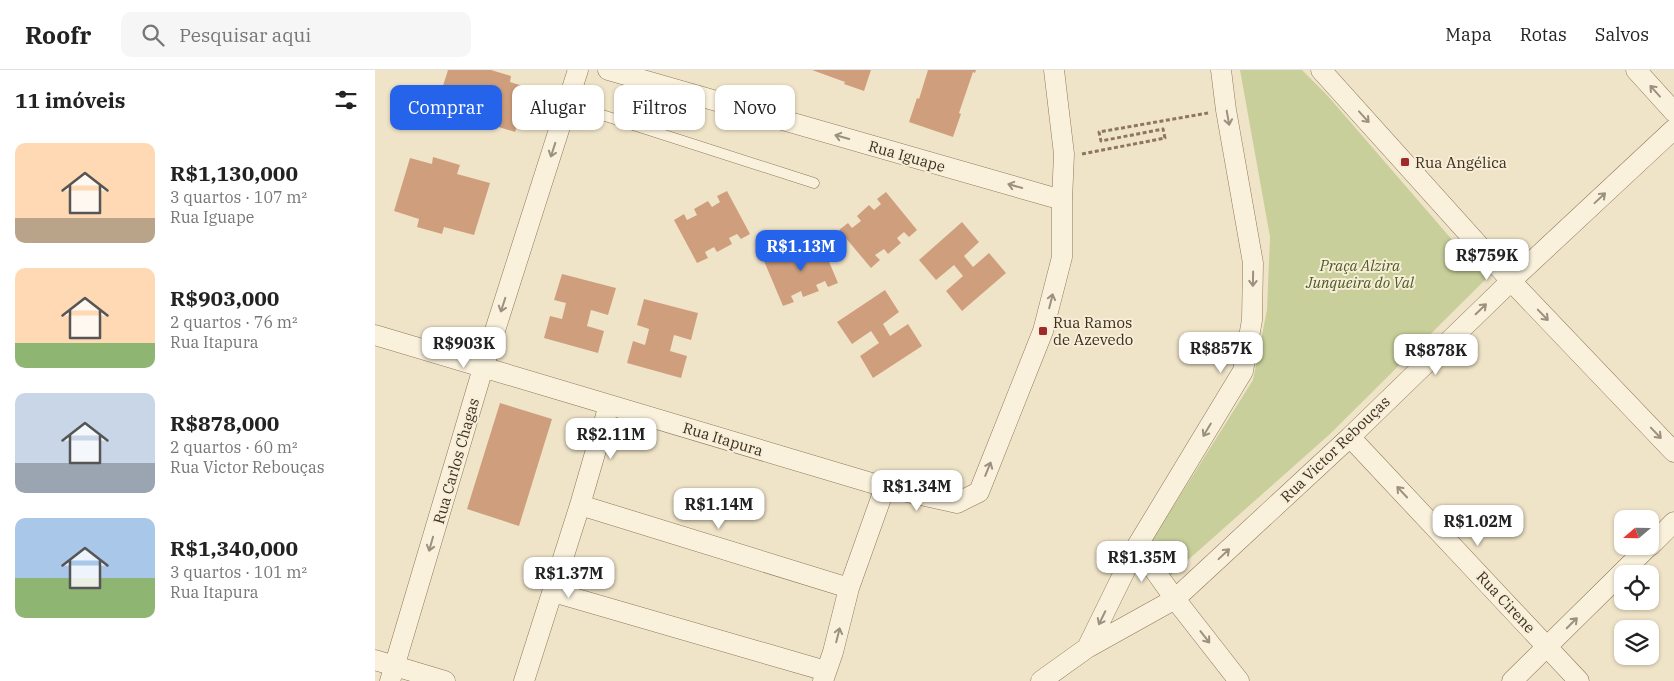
<!DOCTYPE html>
<html lang="pt">
<head>
<meta charset="utf-8">
<style>
	body { margin:0; font-family:"IBM Plex Serif",serif; background:#f6f6f6; color:#222; height:100vh; display:flex; flex-direction:column; font-size:19px; white-space:nowrap }
	* { box-sizing:border-box; margin:0 }
	p { font-size:16px; color:#767676 }
	.icon { flex:none; width:28px; height:28px; fill:none; stroke:currentColor; stroke-width:2; stroke-linecap:round; stroke-linejoin:round }
	.map { position:relative; flex:1; overflow:hidden }
	.details { display:flex; flex-direction:column; background:#fff; width:375px }
	.details>* { flex:none }
	.hud { position:absolute; left:15px; top:15px; width:475px; height:45px; display:flex; gap:10px }
	.needle { width:32px; rotate:250deg }
	.fabs { position:absolute; left:1239px; top:440px; display:grid; gap:10px }
	.fabs a { display:grid; place-items:center; width:45px; height:45px; border-radius:10px; background:#fff; box-shadow:0 1px 4px #0004; font-size:25px }
	.price { position:absolute; translate:-50% -42px; padding:0 11px; border-radius:10px; background:#fff; color:#222; font-size:16px; line-height:32px; filter:drop-shadow(0 1px 2px #0008) }
	.price::after { content:''; position:absolute; left:50%; top:30px; width:15px; height:11px; margin-left:-8px; background:inherit; clip-path:polygon(0 0,100% 0,50% 100%) }
	.price.selected { background:#2563eb; color:#fff }
	ul { padding:0; list-style:none }
	li { display:flex; align-items:center; gap:15px; height:125px; padding:0 15px }
	li span { display:grid; place-items:center; flex:none; width:140px; height:100px; border-radius:10px; color:#555 }
	li>.icon { margin-inline-start:auto }
	span .icon { width:60px; height:60px; fill:#fffc; stroke-width:1 }
	li b { font-size:21px }
	h2 { display:flex; justify-content:space-between; align-items:center; height:60px; padding:0 15px; font-size:21px }
	.tag { padding:0 18px; border-radius:10px; background:#fff; box-shadow:0 1px 4px #0004; font-size:18px; line-height:45px }
	.tag.selected { background:#2563eb; color:#fff }
	header { display:flex; align-items:center; gap:30px; box-sizing:border-box; height:70px; padding:0 25px; background:#fff; border-bottom:1px solid #e0e0e0 }
	header strong { font-size:24px }
	nav { display:flex; gap:28px; margin-inline-start:auto; font-size:18px }
	.search { width:350px; height:45px; background:#f6f6f6; display:flex; align-items:center; gap:12px; box-sizing:border-box; padding:0 18px; border-radius:10px; color:#767676; font-size:19px }
	main { display:flex; flex:1; min-height:0 }
	.map>svg:first-child { display:block }
	.green { fill:#c9cf9b }
	.building { fill:#cf9f7d }
	.lines { fill:none; stroke-linecap:round; stroke-linejoin:round }
	.lane-casing { stroke:#8d765c; stroke-width:11 }
	.street-casing { stroke:#8d765c; stroke-width:21 }
	.path { stroke:#8d765c; stroke-width:3; stroke-dasharray:4 2.5; stroke-linecap:butt }
	.lane { stroke:#faf1dc; stroke-width:10 }
	.street { stroke:#faf1dc; stroke-width:20 }
	.oneway { stroke:#9c907e }
	.poi-dot { fill:#9e2a2b; stroke:#f7eed8; stroke-width:2 }
	.labels { text-anchor:middle; dominant-baseline:central; stroke-width:4; stroke-linejoin:round; paint-order:stroke }
	.street-label { font-size:15px; fill:#3d2e20; stroke:#f7eed8 }
	.poi-label { font-size:15px; fill:#3d2e20; stroke:#f7eed8; text-anchor:start }
	.park-label { font-size:15px; font-style:italic; fill:#4d5a26; stroke:#f7eed8 }
</style>
</head>
<body>
<header>
<strong>Roofr</strong>
<div class="search"><svg class="icon" aria-label="search" viewBox="0 0 24 24"><circle cx="10" cy="10" r="6"/><path d="M15 15l6 6"/></svg>Pesquisar aqui</div>
<nav><a>Mapa</a><a>Rotas</a><a>Salvos</a></nav>
</header>
<main>
<section class="details">
<h2>11 imóveis<svg class="icon" aria-label="filters" viewBox="0 0 24 24"><path d="M4 7h16M4 17h16"/><circle cx="9" cy="7" r="2"/><circle cx="15" cy="17" r="2"/></svg></h2>
<ul>
<li><span style="background:linear-gradient(#ffd9b3 75%,#b9a48a 0)"><svg class="icon" aria-label="home" viewBox="0 0 24 24"><path d="M3 11l9-7 9 7M6 9v11h12V9"/></svg></span><div><b>R$1,130,000</b><p>3 quartos · 107 m²</p><p>Rua Iguape</p></div></li>
<li><span style="background:linear-gradient(#ffd9b3 75%,#8fb573 0)"><svg class="icon" aria-label="home" viewBox="0 0 24 24"><path d="M3 11l9-7 9 7M6 9v11h12V9"/></svg></span><div><b>R$903,000</b><p>2 quartos · 76 m²</p><p>Rua Itapura</p></div></li>
<li><span style="background:linear-gradient(#c9d6e8 70%,#9aa5b1 0)"><svg class="icon" aria-label="home" viewBox="0 0 24 24"><path d="M3 11l9-7 9 7M6 9v11h12V9"/></svg></span><div><b>R$878,000</b><p>2 quartos · 60 m²</p><p>Rua Victor Rebouças</p></div></li>
<li><span style="background:linear-gradient(#a9c7e8 60%,#8fb573 0)"><svg class="icon" aria-label="home" viewBox="0 0 24 24"><path d="M3 11l9-7 9 7M6 9v11h12V9"/></svg></span><div><b>R$1,340,000</b><p>3 quartos · 101 m²</p><p>Rua Itapura</p></div></li>
</ul>
</section>
<div class="map">
<svg width="1299" height="611" viewBox="0 0 1299 611">
	<rect width="100%" height="100%" fill="#f0e4c8"/>
	<path class="green" d="M865 0H927L952 25 1111 209 955 364 795 506 772 478 878 310 892 240 895 167Z"/>
	<path class="building" d="M73 0H116L136 6 135 12 154 18 140 62 61 38Z
		M437 0H496L489 21 469 14 470 12Z
		M553 0H601L600 3 598 2 584 43 586 44 578 67 534 52 542 28 544 29Z
		M58 87 85 95 82 104 115 113 99 165 69 157 67 164 42 157 44 149 19 141 35 88 57 94Z
		M352 121 375 164 366 169 362 164 354 168 357 174 342 182 339 177 330 182 333 188 322 193 299 150 309 144 312 150 322 145 319 139 333 131 337 137 345 132 342 126Z
		M511 122 542 160 534 167 529 162 522 168 526 173 513 184 509 179 500 185 505 190 496 198 464 160 473 153 477 158 486 151 482 146 494 135 499 140 506 134 502 129Z
		M587 152 604 172 589 186 598 197 614 183 631 203 587 241 571 221 588 206 579 195 561 210 544 190Z
		M444 168 463 213 453 217 450 211 441 215 444 221 428 227 426 221 416 226 419 232 408 236 389 191 400 187 402 192 412 188 409 182 425 176 427 182 436 178 434 172Z
		M187 204 241 218 233 245 216 240 212 256 229 261 223 283 169 268 175 246 187 249 191 233 179 230Z
		M510 220 524 242 508 254 515 266 533 254 547 276 498 308 485 286 504 273 496 261 477 274 462 252Z
		M269 229 323 243 316 270 299 265 295 281 312 286 306 308 252 293 258 271 270 275 274 259 262 255Z
		M125 333 177 349 144 456 92 439Z"/>
	<g class="lines">
		<defs>
			<path id="lane" d="M193 34 439 113"/>
			<path id="street" d="M233 0 687 130
				M946 0 1136 211 1299 382
				M1261 0 1299 42
				M0 265 510 417 582 433 604 422 668 261 687 187V130L689 84 679 0
				M975 367 1204 611
				M205 435 474 518
				M762 476 800 529 864 611
				M1275 476 1299 452
				M178 522 451 601
				M712 578 762 476 868 301 877 250 878 193 851 40 846 0
				M0 590 70 611
				M15 611 108 298 203 0
				M149 611 205 435 234 335
				M448 611 458 582 474 518 510 417
				M666 611 712 578 800 529 975 367 1136 211 1299 59
				M1137 611 1274 476"/>
		</defs>
		<use href="#lane" class="lane-casing"/>
		<use href="#street" class="street-casing"/>
		<path class="path" d="M707 84 790 68 788 59 726 71 724 62 833 43"/>
		<use href="#lane" class="lane"/>
		<use href="#street" class="street"/>
	</g>
	<defs><path id="oneway-shaft" d="M-6 0H5M1.5-3L5.5 0L1.5 3" fill="none" stroke-width="1.6" stroke-linecap="round" stroke-linejoin="round" transform="scale(1.25)"/></defs>
	<g class="oneway">
		<use href="#oneway-shaft" transform="translate(1280 21) rotate(-132)"/>
		<use href="#oneway-shaft" transform="translate(989 47) rotate(48)"/>
		<use href="#oneway-shaft" transform="translate(853 48) rotate(80)"/>
		<use href="#oneway-shaft" transform="translate(467 67) rotate(-164)"/>
		<use href="#oneway-shaft" transform="translate(178 80) rotate(108)"/>
		<use href="#oneway-shaft" transform="translate(640 116) rotate(-164)"/>
		<use href="#oneway-shaft" transform="translate(1225 128) rotate(-43)"/>
		<use href="#oneway-shaft" transform="translate(878 209) rotate(91)"/>
		<use href="#oneway-shaft" transform="translate(676 231) rotate(-76)"/>
		<use href="#oneway-shaft" transform="translate(128 235) rotate(108)"/>
		<use href="#oneway-shaft" transform="translate(1106 239) rotate(-44)"/>
		<use href="#oneway-shaft" transform="translate(1168 245) rotate(46)"/>
		<use href="#oneway-shaft" transform="translate(832 360) rotate(121)"/>
		<use href="#oneway-shaft" transform="translate(1281 363) rotate(46)"/>
		<use href="#oneway-shaft" transform="translate(613 399) rotate(-68)"/>
		<use href="#oneway-shaft" transform="translate(1027 422) rotate(-133)"/>
		<use href="#oneway-shaft" transform="translate(56 474) rotate(106)"/>
		<use href="#oneway-shaft" transform="translate(849 484) rotate(-43)"/>
		<use href="#oneway-shaft" transform="translate(727 548) rotate(116)"/>
		<use href="#oneway-shaft" transform="translate(1197 553) rotate(-45)"/>
		<use href="#oneway-shaft" transform="translate(463 565) rotate(-76)"/>
		<use href="#oneway-shaft" transform="translate(830 567) rotate(52)"/>
	</g>
	<g class="poi-dot">
		<rect x="1025" y="87" width="10" height="10" rx="2.5"/>
		<rect x="663" y="256" width="10" height="10" rx="2.5"/>
	</g>
	<g class="labels">
		<g class="street-label">
			<text transform="translate(532 86) rotate(16)">Rua Iguape</text>
			<text transform="translate(348 369) rotate(17)">Rua Itapura</text>
			<text transform="translate(960 379) rotate(-44)">Rua Victor Rebouças</text>
			<text transform="translate(81 391) rotate(-74)">Rua Carlos Chagas</text>
			<text transform="translate(1131 532) rotate(47)">Rua Cirene</text>
		</g>
		<g class="poi-label">
			<text x="1040" y="92">Rua Angélica</text>
			<text x="678" y="252">Rua Ramos<tspan x="678" dy="17">de Azevedo</tspan></text>
		</g>
		<g class="park-label">
			<text x="985" y="195">Praça Alzira<tspan x="985" dy="17">Junqueira do Val</tspan></text>
		</g>
	</g>
</svg>
<div class="fabs">
<a><svg class="needle" viewBox="-14 -14 28 28"><path d="M0-13l5 13h-10z" fill="#e53935"/><path d="M0 13l5-13h-10z" fill="#767676"/></svg></a>
<a><svg class="icon" aria-label="locate" viewBox="0 0 24 24"><circle cx="12" cy="12" r="6"/><path d="M12 2v4M12 18v4M2 12h4M18 12h4"/></svg></a>
<a><svg class="icon" aria-label="layers" viewBox="0 0 24 24"><path d="M12 4l9 5-9 5-9-5zM3 14l9 5 9-5"/></svg></a>
</div>
<b class="price selected" style="left:426px;top:202px">R$1.13M</b>
<b class="price" style="left:1112px;top:211px">R$759K</b>
<b class="price" style="left:89px;top:299px">R$903K</b>
<b class="price" style="left:846px;top:304px">R$857K</b>
<b class="price" style="left:1061px;top:306px">R$878K</b>
<b class="price" style="left:236px;top:390px">R$2.11M</b>
<b class="price" style="left:542px;top:442px">R$1.34M</b>
<b class="price" style="left:344px;top:460px">R$1.14M</b>
<b class="price" style="left:1103px;top:477px">R$1.02M</b>
<b class="price" style="left:767px;top:513px">R$1.35M</b>
<b class="price" style="left:194px;top:529px">R$1.37M</b>
<div class="hud">
<a class="tag selected">Comprar</a>
<a class="tag">Alugar</a>
<a class="tag">Filtros</a>
<a class="tag">Novo</a>
</div>
</div>
</main>
</body>
</html>
